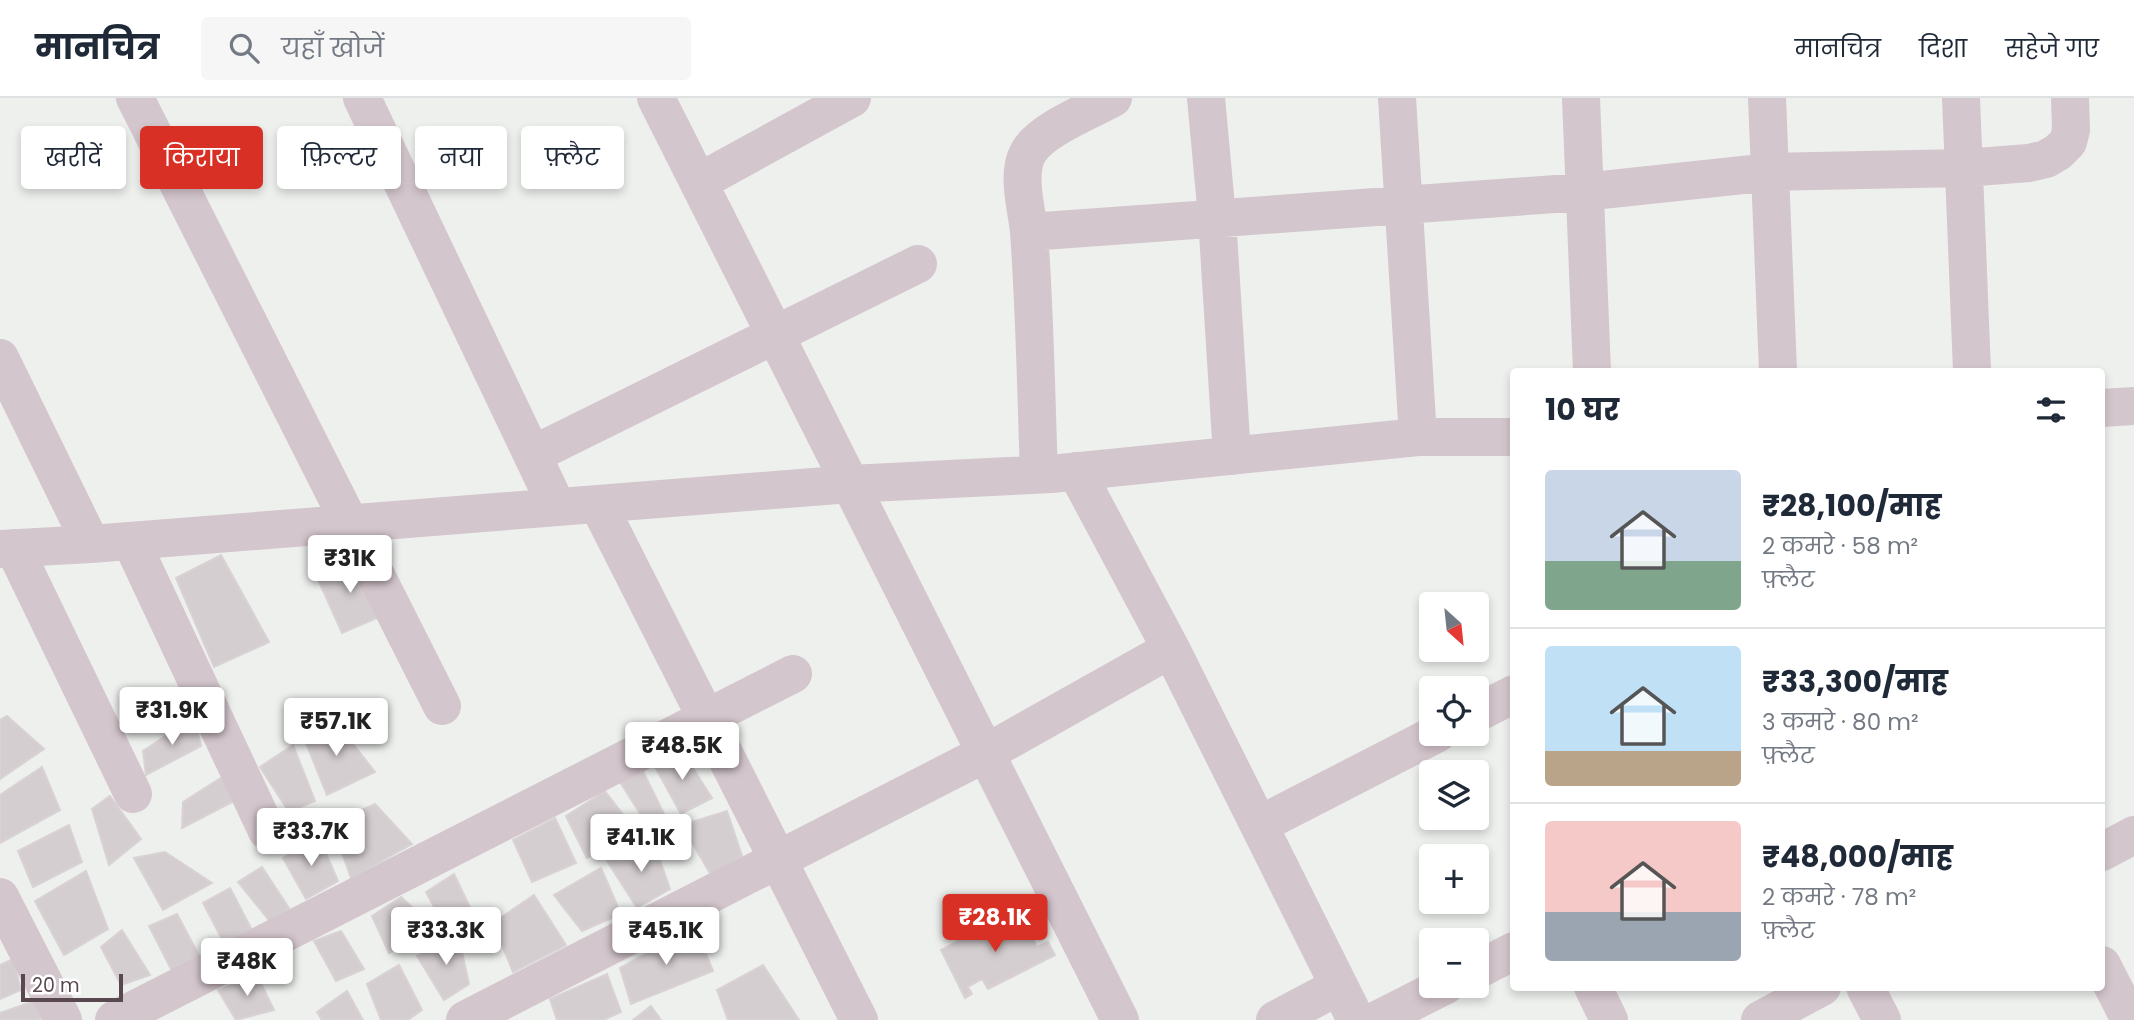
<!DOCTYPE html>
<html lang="hi">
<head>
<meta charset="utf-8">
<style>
	body { margin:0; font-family:Poppins,"Noto Sans Devanagari",sans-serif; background:#f6f6f7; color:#1f2937; height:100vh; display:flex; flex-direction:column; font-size:26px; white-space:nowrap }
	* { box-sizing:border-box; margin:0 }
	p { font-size:23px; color:#747a83 }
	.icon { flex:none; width:38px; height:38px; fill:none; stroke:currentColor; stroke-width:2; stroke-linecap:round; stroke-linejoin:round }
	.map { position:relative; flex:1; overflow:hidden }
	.drawer { position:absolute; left:1510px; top:270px; width:595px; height:623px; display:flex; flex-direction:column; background:#fff; border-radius:7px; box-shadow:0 4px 10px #0003 }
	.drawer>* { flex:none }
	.hud { position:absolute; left:21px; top:28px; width:665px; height:63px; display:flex; gap:14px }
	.needle { width:46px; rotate:153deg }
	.tools { position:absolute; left:1419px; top:494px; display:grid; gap:14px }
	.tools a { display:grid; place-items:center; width:70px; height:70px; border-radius:7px; background:#fff; box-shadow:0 4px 10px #0003; font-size:35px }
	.scale { position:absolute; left:21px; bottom:18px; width:102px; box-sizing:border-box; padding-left:7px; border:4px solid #594850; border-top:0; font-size:19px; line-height:24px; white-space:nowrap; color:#594850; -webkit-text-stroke:5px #fff; paint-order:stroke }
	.price { position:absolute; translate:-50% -60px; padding:0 16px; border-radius:7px; background:#fff; color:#222; font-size:23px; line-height:46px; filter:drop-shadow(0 2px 4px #0008) }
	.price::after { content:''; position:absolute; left:50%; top:42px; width:21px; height:16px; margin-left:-10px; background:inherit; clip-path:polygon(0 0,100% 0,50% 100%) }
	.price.current { background:#d93025; color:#fff }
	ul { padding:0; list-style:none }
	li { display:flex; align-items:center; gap:21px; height:175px; padding:0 35px }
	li+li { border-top:2px solid #e0e1e3 }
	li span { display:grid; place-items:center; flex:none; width:196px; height:140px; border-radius:7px; color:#555 }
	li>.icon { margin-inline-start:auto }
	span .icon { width:84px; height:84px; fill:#fffc; stroke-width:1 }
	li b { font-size:30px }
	h2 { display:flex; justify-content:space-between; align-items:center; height:84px; padding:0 35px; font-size:30px }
	.pill { padding:0 24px; border-radius:7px; background:#fff; box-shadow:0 4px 10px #0003; font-size:24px; line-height:63px }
	.pill.current { background:#d93025; color:#fff }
	header { display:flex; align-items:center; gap:42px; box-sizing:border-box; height:98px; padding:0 35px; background:#fff; border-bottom:2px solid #e0e1e3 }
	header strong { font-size:33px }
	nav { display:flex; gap:38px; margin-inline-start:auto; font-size:24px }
	.search { width:490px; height:63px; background:#f6f6f7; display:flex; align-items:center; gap:18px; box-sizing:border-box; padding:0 24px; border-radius:7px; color:#747a83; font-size:26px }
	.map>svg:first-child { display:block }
	.building { fill:#d5ced0; stroke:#d9d2d4; stroke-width:2 }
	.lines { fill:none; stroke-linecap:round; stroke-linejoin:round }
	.minor { stroke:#d4c6cd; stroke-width:38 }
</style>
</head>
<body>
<header>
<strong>मानचित्र</strong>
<div class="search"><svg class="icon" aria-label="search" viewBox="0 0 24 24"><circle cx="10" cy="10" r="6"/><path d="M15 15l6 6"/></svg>यहाँ खोजें</div>
<nav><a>मानचित्र</a><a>दिशा</a><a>सहेजे गए</a></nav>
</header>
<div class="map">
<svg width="2134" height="922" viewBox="0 0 2134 922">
	<rect width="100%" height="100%" fill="#eef0ee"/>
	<path class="building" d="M221 457 269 544 214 569 176 480Z
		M358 458 384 517 342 535 316 477Z
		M7 618 44 651 0 681V622Z
		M194 619 201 648 146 677 143 653Z
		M335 623 375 674 327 697 304 640Z
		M293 647 315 703 289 714 260 669Z
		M682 653 712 700 681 716 654 667Z
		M42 669 60 712 0 745V697Z
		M641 669 664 716 646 725 620 684Z
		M224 678 236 702 182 730 183 704Z
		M605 693 634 731 587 760 566 718Z
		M110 698 141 741 109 767 92 711Z
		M375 706 412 746 351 780 332 726Z
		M727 713 742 758 711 777 682 727Z
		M555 720 576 765 532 784 513 742Z
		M69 727 82 764 33 789 18 753Z
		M319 739 338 783 306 801 283 760Z
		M654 745 670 791 637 810 607 763Z
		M165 754 212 785 163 812 134 760Z
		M262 769 289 810 272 826 238 784Z
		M601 770 621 816 582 833 554 797Z
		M86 773 108 831 64 857 35 803Z
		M454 776 476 822 446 831 426 794Z
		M230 790 252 832 225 847 203 805Z
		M534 797 566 847 513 874 493 825Z
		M401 799 435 830 389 855 372 818Z
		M1017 812 1037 849 1048 844 1055 857 988 891 982 881 968 889 972 896 965 900 941 852Z
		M177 816 201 861 172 873 149 828Z
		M695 829 713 873 631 906 620 870Z
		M122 832 150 877 121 887 101 849Z
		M341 833 364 871 336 883 314 843Z
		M458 836 469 886 444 902 417 858Z
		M13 861 21 892 0 901V867Z
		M399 867 422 912 408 922H381L367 886Z
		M763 867 799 922H728L717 892Z
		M607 876 621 914 603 922H557L550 901Z
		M257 877 274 912 236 922 218 892Z
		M347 893 363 922H322L317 914Z
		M37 902 40 922H0V915Z
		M651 908 661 922H633Z"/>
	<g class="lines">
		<path class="minor" d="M135 0 442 608
			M362 0 557 409
			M656 0 1120 922
			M1206 0 1217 119 1232 358
			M1397 0 1418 339
			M1581 0 1592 273
			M1767 0 1778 273
			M1961 0 1972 273
			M699 84 852 0
			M1029 134 1583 94 1771 74 1964 70 2029 65 2046 61 2058 54 2068 44 2071 32 2070 0
			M0 260 91 446
			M2102 310 2134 308
			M532 357 918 166
			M1039 376C1036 296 1035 215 1029 134 1027 111 1016 77 1028 55 1040 32 1090 13 1113 0
			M598 406 859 922
			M131 443 267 733
			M14 450 133 696
			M0 451 91 446 850 386 1051 376 1418 339H1514
			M1171 551 1356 922
			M1477 615 1514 596
			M1259 727 1438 635
			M2102 754 2134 737
			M0 799 63 922
			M2102 867 2130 922
			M1477 872 1514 853
			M1593 889 1609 922
			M1865 889 1882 922
			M114 922 793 576
			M465 922 986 655 1171 551 1076 373
			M1275 922 1339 888
			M1377 922 1446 887
			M1760 922 1822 889"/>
	</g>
</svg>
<div class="tools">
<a><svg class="needle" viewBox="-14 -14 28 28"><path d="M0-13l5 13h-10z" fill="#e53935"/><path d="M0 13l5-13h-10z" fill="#747a83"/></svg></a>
<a><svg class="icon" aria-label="locate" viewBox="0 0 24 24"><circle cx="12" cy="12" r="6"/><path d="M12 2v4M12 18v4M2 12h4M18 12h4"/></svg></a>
<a><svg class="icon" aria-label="layers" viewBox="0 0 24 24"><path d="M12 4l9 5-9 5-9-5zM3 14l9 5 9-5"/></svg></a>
<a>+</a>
<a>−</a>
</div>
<div class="scale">20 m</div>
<b class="price" style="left:350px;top:497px">₹31K</b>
<b class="price" style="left:172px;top:649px">₹31.9K</b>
<b class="price" style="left:336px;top:660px">₹57.1K</b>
<b class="price" style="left:682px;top:684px">₹48.5K</b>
<b class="price" style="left:311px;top:770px">₹33.7K</b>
<b class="price" style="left:641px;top:776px">₹41.1K</b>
<b class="price current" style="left:995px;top:856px">₹28.1K</b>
<b class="price" style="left:446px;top:869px">₹33.3K</b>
<b class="price" style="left:666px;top:869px">₹45.1K</b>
<b class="price" style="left:247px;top:900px">₹48K</b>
<div class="hud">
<a class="pill">खरीदें</a>
<a class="pill current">किराया</a>
<a class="pill">फ़िल्टर</a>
<a class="pill">नया</a>
<a class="pill">फ़्लैट</a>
</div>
<section class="drawer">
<h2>10 घर<svg class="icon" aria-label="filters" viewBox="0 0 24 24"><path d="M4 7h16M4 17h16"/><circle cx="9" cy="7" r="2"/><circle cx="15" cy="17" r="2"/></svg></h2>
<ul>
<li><span style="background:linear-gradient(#c9d6e8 65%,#7fa58c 0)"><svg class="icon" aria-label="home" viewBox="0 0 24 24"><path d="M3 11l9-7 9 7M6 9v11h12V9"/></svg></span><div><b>₹28,100/माह</b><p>2 कमरे · 58 m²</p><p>फ़्लैट</p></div></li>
<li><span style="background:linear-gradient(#bfe0f5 75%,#b9a48a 0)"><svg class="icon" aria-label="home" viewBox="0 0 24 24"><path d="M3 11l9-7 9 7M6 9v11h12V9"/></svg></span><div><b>₹33,300/माह</b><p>3 कमरे · 80 m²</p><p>फ़्लैट</p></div></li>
<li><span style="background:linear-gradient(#f6c9c9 65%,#9aa5b1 0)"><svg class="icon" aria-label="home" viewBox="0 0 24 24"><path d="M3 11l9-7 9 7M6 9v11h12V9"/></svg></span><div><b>₹48,000/माह</b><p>2 कमरे · 78 m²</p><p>फ़्लैट</p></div></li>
</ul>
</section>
</div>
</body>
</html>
